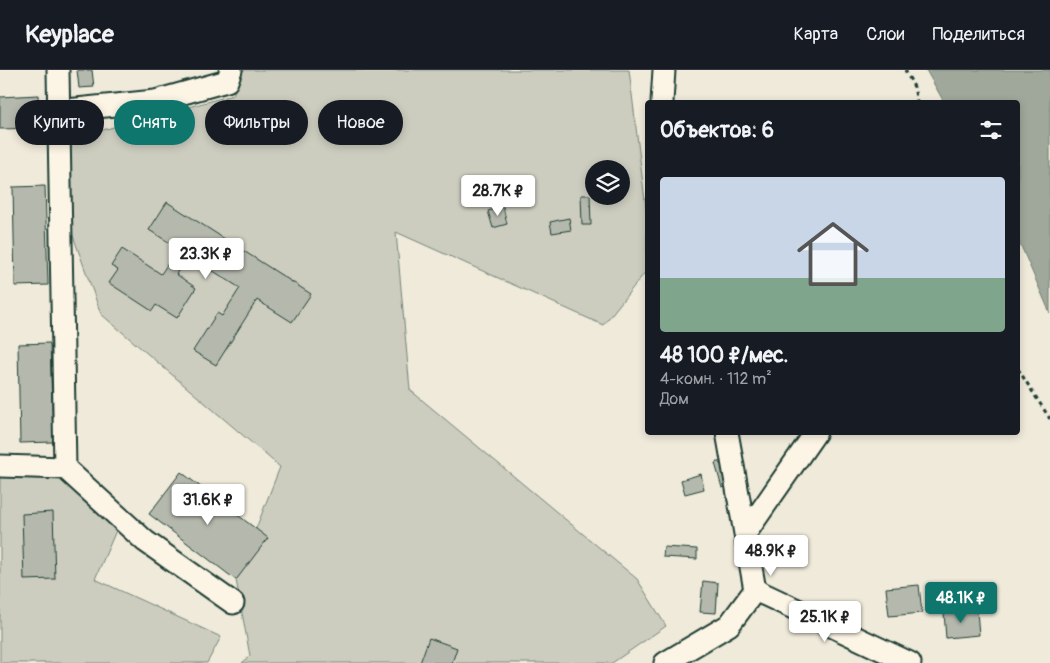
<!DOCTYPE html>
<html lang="ru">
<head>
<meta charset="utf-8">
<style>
	body { margin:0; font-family:Pangolin,sans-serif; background:#20242c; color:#f1f3f6; height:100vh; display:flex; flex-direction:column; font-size:19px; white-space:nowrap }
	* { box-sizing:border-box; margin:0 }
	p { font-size:16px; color:#9ea1a6 }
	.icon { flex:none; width:28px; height:28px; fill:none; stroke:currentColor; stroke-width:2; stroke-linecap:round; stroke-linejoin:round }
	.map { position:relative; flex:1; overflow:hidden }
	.panel { position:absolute; left:645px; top:30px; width:375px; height:335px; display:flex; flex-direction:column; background:#171b24; border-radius:5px; box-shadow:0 2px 8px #0003 }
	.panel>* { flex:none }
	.hud { position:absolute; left:15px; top:30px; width:475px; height:45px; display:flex; gap:10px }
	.controls { position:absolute; left:585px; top:90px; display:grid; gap:10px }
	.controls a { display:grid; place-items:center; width:45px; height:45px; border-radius:50%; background:#171b24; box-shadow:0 2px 8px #0003; font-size:25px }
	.price { position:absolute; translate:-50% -42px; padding:0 11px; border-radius:5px; background:#fff; color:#222; font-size:16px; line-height:32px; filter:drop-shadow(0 1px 2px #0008) }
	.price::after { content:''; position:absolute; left:50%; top:30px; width:15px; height:11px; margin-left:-8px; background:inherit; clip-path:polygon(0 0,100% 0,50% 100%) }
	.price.on { background:#0f766e; color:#fff }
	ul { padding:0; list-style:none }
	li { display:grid; align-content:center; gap:10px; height:265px; padding:0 15px }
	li+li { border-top:1px solid #363941 }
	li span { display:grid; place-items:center; height:155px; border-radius:5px; color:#555 }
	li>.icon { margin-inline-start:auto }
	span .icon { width:90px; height:90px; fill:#fffc; stroke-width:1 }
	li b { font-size:21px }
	h2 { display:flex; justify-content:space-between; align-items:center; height:60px; padding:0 15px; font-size:21px }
	.tag { padding:0 18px; border-radius:22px; background:#171b24; box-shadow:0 2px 8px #0003; font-size:18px; line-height:45px }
	.tag.on { background:#0f766e; color:#fff }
	header { display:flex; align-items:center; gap:30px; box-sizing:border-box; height:70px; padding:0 25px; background:#171b24; border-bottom:1px solid #363941 }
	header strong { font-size:24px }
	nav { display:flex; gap:28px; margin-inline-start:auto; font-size:18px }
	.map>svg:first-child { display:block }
	.green { fill:#cccdbf; stroke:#76857a; fill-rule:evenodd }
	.water { fill:#9fa89a; stroke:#6c7d71 }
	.building { fill:#b5b9ad; stroke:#1f3d34 }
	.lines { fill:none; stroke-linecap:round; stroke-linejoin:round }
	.minor-casing { stroke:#1f3d34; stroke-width:25 }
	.path { stroke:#1f3d34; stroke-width:3; stroke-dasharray:4 4; stroke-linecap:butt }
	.minor { stroke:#fcf5e5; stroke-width:21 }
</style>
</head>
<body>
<header>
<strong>Keyplace</strong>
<nav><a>Карта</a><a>Слои</a><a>Поделиться</a></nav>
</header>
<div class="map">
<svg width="1050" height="593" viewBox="0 0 1050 593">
	<rect width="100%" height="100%" fill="#efeada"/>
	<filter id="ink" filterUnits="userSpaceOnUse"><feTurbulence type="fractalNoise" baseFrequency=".02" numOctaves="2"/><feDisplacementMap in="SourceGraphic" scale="10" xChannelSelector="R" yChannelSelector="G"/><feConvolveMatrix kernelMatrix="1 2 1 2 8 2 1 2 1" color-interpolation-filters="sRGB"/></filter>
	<g filter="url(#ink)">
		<path class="green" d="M243 0H629L647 147V200L603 255 396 162 410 320 637 509 666 556 612 593H242L250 586 236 510 280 397 101 244 72 163 58 72 233 25ZM594 99H621V126H594Z
			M65 398 121 449 95 509 221 567 207 593H0V405Z"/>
		<path class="water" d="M926 0H1050V243L1018 169V32H944Z"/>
		<path class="building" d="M77 0H92L94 17 79 18Z
			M38 25 39 58 0 59V27Z
			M45 116 48 215 15 216 13 117Z
			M581 125H590L591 155H582Z
			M167 132 311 224 292 252 257 230 216 295 193 281 217 243 222 246 240 218 188 185 176 204 196 218 177 248 156 235 152 241 109 213 118 200 111 196 122 179 161 204 178 178 149 160Z
			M503 137 507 154 493 158 488 141Z
			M569 148 571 160 552 163 550 152Z
			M50 273 53 372 20 373 18 274Z
			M721 391 728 416 722 418 715 393Z
			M181 402 268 468 236 510 149 444Z
			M701 404 704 419 685 424 681 410Z
			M53 442 55 509 24 510 22 444Z
			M664 477 697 479V489L663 487Z
			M703 511 718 513 716 543 700 542Z
			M919 515 922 543 889 546 886 518Z
			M977 541 979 565 946 568 944 543Z
			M429 568 457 578 452 593H420Z"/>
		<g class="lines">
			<defs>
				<path id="minor" d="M662 32 664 0
					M57 41 155 31 227 11 231 0
					M0 396 65 398 58 0
					M65 398 145 471 233 533
					M745 464 816 362
					M755 520 910 593
					M665 593 729 555 755 520 727 362"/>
			</defs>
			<use href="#minor" class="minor-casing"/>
			<path class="path" d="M905 0 914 17 917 32
				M1018 299 1050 349"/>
			<use href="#minor" class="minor"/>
		</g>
	</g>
</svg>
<div class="controls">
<a><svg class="icon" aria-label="layers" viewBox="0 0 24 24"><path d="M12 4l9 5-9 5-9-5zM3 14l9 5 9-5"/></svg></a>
</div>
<b class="price" style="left:498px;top:147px">28.7K ₽</b>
<b class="price" style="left:206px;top:210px">23.3K ₽</b>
<b class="price" style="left:208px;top:456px">31.6K ₽</b>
<b class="price" style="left:771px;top:507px">48.9K ₽</b>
<b class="price on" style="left:961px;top:554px">48.1K ₽</b>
<b class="price" style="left:825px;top:573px">25.1K ₽</b>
<div class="hud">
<a class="tag">Купить</a>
<a class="tag on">Снять</a>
<a class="tag">Фильтры</a>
<a class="tag">Новое</a>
</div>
<section class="panel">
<h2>Объектов: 6<svg class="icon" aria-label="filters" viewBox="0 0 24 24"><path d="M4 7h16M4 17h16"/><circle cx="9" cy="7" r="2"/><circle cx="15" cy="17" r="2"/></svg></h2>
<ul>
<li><span style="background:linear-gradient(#c9d6e8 65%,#7fa58c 0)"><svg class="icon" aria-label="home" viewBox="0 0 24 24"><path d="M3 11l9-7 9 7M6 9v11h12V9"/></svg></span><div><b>48 100 ₽/мес.</b><p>4-комн. · 112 m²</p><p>Дом</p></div></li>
</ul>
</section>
</div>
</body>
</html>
